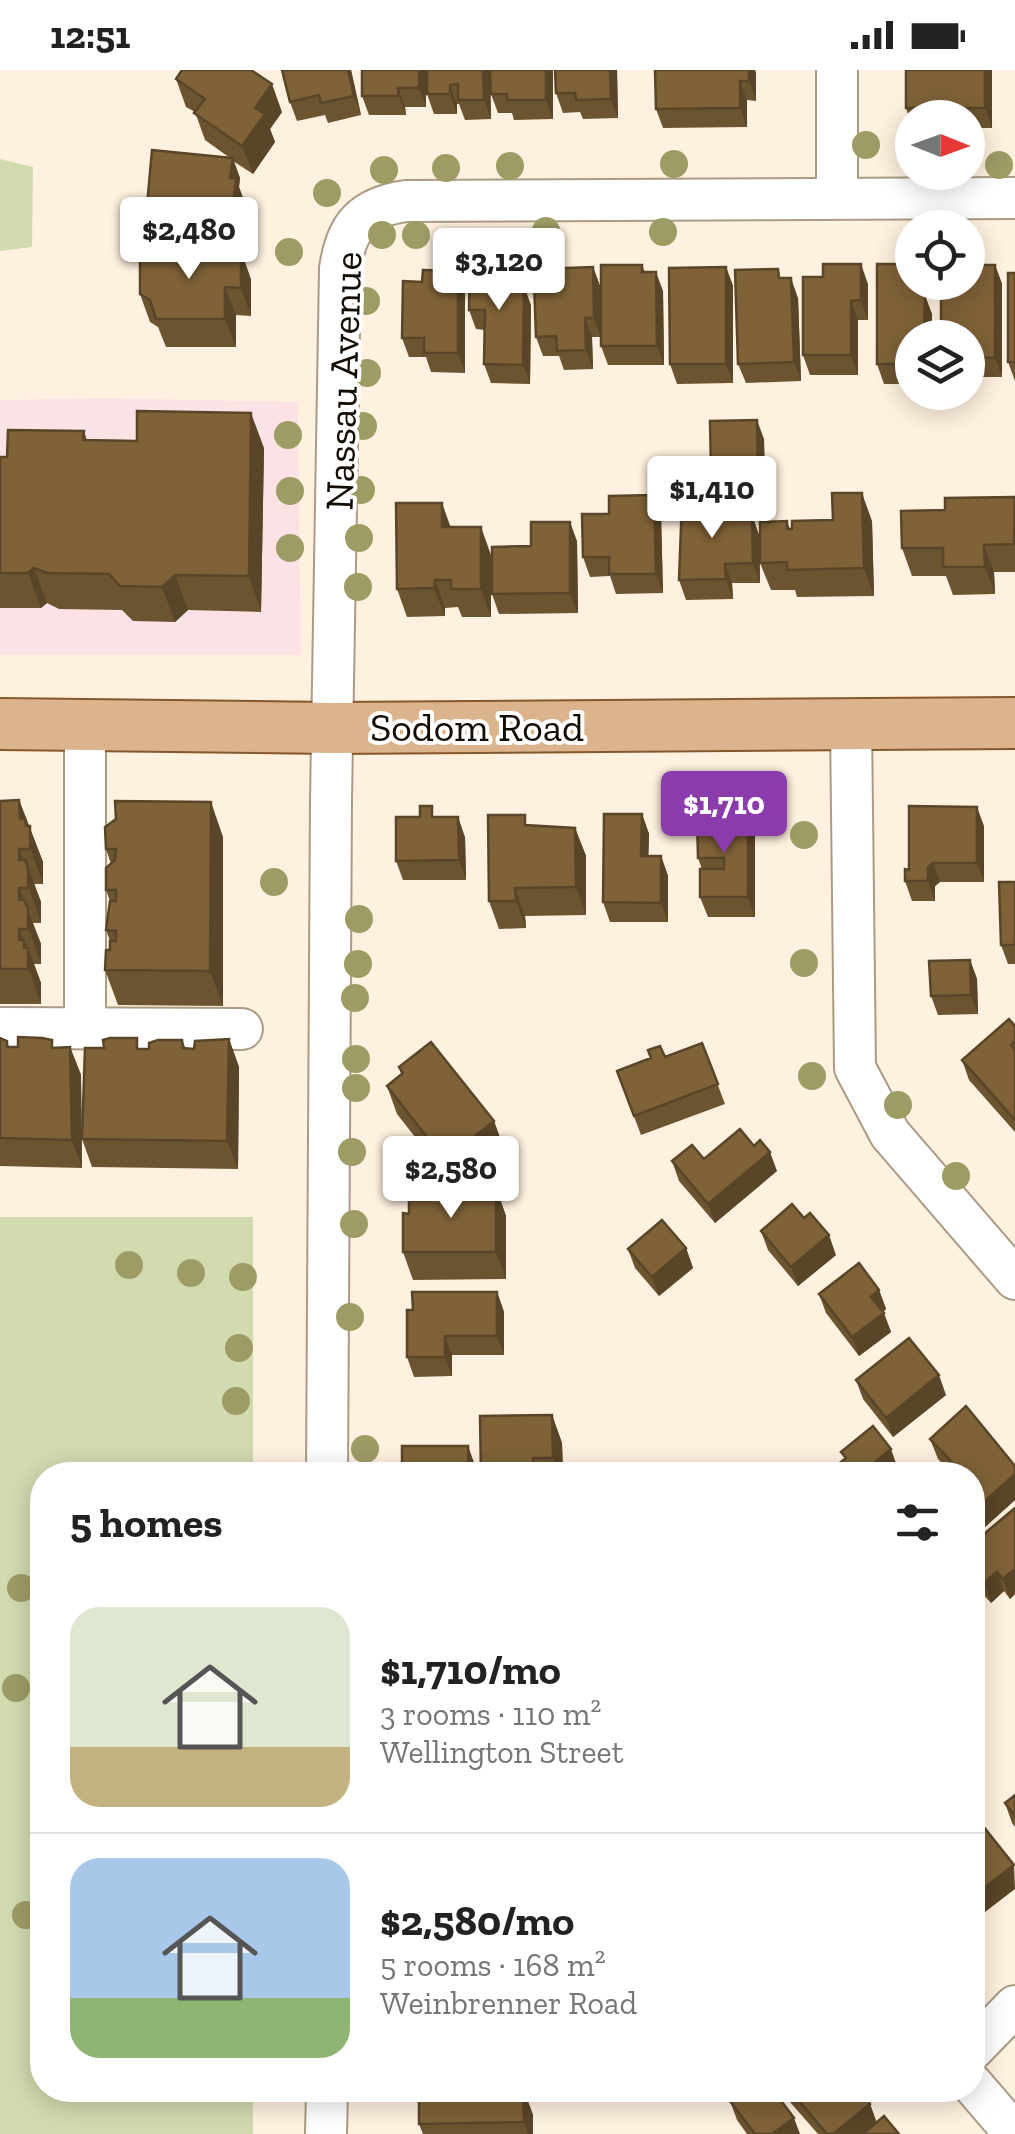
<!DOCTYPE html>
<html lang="en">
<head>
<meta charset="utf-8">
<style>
	body { margin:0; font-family:"Zilla Slab",serif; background:#f2f2f2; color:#222; height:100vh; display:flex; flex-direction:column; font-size:38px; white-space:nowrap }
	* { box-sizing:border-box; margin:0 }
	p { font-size:32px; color:#767676 }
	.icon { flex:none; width:55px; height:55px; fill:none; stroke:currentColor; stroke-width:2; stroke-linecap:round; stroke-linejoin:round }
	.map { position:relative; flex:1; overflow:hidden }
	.sheet { position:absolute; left:30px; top:1392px; width:955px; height:640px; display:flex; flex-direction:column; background:#fff; border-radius:40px; box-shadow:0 5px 25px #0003 }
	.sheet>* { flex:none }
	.needle { width:65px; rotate:91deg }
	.controls { position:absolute; left:895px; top:30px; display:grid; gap:20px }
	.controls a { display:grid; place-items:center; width:90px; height:90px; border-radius:50%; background:#fff; box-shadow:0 5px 25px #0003; font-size:50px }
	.price { position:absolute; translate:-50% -85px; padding:0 22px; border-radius:10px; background:#fff; color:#222; font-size:32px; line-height:65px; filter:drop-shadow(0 2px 5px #0008) }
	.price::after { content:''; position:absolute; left:50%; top:60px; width:30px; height:22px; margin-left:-15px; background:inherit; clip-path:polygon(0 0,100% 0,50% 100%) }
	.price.on { background:#8b3cac; color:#fff }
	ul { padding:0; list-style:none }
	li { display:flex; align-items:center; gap:30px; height:250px; padding:0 40px }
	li+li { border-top:2px solid #e0e0e0 }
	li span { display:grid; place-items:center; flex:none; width:280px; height:200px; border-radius:30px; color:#555 }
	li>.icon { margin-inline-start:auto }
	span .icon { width:120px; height:120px; fill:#fffc; stroke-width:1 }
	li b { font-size:42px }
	h2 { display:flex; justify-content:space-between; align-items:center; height:120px; padding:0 40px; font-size:42px }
	.status { display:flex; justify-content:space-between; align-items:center; height:70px; padding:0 50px; background:#fff; direction:ltr }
	.status svg { height:28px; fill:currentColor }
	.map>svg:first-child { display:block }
	.commercial { fill:#fde2e5 }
	.green { fill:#d2dab0 }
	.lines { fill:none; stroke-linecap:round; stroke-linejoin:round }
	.minor-casing { stroke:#ab9b85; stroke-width:44 }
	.major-casing { stroke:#85572b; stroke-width:54 }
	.minor { stroke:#fff; stroke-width:40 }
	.major { stroke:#dbb38c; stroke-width:50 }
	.tree { fill:#9e9c65 }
	.wall { fill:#6d5430 }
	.shaded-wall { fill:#594527 }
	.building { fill:#7f6238; stroke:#594527; stroke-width:2.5 }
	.labels { text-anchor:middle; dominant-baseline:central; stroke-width:8; stroke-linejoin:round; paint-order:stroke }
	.street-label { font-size:40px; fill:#120c05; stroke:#fff }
</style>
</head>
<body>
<div class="status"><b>12:51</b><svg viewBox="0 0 49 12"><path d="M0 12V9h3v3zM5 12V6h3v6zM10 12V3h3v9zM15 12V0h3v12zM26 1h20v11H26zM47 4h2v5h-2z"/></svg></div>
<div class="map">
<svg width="1015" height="2064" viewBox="0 0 1015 2064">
	<rect width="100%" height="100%" fill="#fff1df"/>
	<path class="commercial" d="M104 328 298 332 301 585H0V330Z"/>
	<path class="green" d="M0 89 33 97 32 177 0 181Z
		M0 1147H253V1405H42V2020H253V2064H0Z"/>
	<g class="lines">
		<defs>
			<path id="minor" d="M837 0V128
				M85 655V958
				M851 655 855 998 890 1064 1015 1209
				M0 958 242 959
				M327 1405 331 730 340 199C346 156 363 137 406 131L1015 128
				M972 1980 1015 1936
				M972 2014 1015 2064
				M326 2064 327 2020"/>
			<path id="major" d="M0 654 333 658 1015 653"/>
		</defs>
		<use href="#minor" class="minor-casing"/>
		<use href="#major" class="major-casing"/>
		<use href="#minor" class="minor"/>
		<use href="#major" class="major"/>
	</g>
	<g class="tree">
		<circle cx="866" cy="75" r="14"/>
		<circle cx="674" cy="94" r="14"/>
		<circle cx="999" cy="95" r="14"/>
		<circle cx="510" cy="96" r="14"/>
		<circle cx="446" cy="98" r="14"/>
		<circle cx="384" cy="100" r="14"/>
		<circle cx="327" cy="123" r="14"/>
		<circle cx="546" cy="161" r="14"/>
		<circle cx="663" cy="162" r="14"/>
		<circle cx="382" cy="165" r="14"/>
		<circle cx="416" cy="165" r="14"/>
		<circle cx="289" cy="182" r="14"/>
		<circle cx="366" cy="231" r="14"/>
		<circle cx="367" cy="303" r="14"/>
		<circle cx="363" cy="356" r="14"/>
		<circle cx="288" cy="365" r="14"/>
		<circle cx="361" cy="420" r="14"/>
		<circle cx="290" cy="421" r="14"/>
		<circle cx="359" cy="468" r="14"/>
		<circle cx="290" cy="478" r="14"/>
		<circle cx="358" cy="517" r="14"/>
		<circle cx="804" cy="765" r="14"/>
		<circle cx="274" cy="812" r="14"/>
		<circle cx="359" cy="849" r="14"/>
		<circle cx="804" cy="893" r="14"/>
		<circle cx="358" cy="894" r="14"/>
		<circle cx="355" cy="928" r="14"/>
		<circle cx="356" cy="989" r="14"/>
		<circle cx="812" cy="1006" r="14"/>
		<circle cx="356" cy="1018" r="14"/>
		<circle cx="898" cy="1035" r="14"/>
		<circle cx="352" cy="1082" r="14"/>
		<circle cx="956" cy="1106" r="14"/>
		<circle cx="354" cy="1154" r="14"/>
		<circle cx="129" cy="1195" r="14"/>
		<circle cx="191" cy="1203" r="14"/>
		<circle cx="243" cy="1207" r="14"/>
		<circle cx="350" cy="1247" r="14"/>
		<circle cx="239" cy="1278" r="14"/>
		<circle cx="236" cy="1331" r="14"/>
		<circle cx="365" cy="1379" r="14"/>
		<circle cx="21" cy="1518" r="14"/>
		<circle cx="16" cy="1618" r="14"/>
		<circle cx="26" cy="1845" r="14"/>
	</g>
	<path class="wall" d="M282 0H351L361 45 328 53 325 45 297 51 290 32Z
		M362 0H426V37H405L406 45H369L362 26Z
		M490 0 491 49 465 50 459 34H457V44H434L427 24Z
		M553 0V49L514 50 512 43H498L491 24Z
		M617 0 618 48 583 49 580 42 563 43 556 23Z
		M749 0H755L756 3V31L747 30V57L663 58 656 39Z
		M985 0H992V58H968V48H912V57L906 38Z
		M176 9 282 42 270 59 275 72 253 104 233 91 240 108 239 117 243 128 238 174 200 171 196 160 154 156 147 136 230 88 205 70 195 42 186 37Z
		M642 195 645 202 663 221 664 295H608L601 276Z
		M995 195 1002 214V307H979L976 298H968V268L941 212H966L969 214Z
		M504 196 506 201H511L516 215 531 235 530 314 491 313 484 294V260L476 259 469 240Z
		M593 197 600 216 601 267H592L593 299 564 300 559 286H543L536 267 539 211Z
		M726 197 733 216V313L677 314 670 294Z
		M458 201 465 220V303L431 302 426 287H409L402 268 422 212Z
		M1015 203V311L1008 292Z
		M251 209V246L236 245V277H166L158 257 150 252 140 224Z
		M868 214V250H858V305H810L803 285Z
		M916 218 932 244V268H912V314H884L877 294Z
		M798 228 801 311 746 313 738 294Z
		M84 361 87 370 264 378 261 542 188 540 175 552 133 551 122 540 59 539 47 533 41 538H0V387H7Z
		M764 369 765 416 718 417 711 398Z
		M654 425 661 445 663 523 616 524 610 506 590 507 583 487 609 444Z
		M1015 427V502H994L995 524 953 525 946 506H912L902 478Z
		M718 429 724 446 752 445 759 465 760 513H732L733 529 686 530 679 510Z
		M787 451 790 459 872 451 874 526 797 527 795 520H771L760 493Z
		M451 457 491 485V547H462L458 537 445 538V546L407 547 397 519Z
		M577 471 578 543 499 544 492 524 531 476Z
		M19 730 43 792V814H34L41 832V853H33L41 874V894H34L41 913V934H0V731Z
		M642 744 649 764 648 786H661L668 806V852H610L603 832Z
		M436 747 465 767 466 810H403L396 791Z
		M748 748 755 767V847H708L700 827 702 799 698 788Z
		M529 755 575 758 586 786V845L525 846 526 858 499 859 489 831Z
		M984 756V812H940L935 816V831H912L905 811 909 800Z
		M223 767V936L118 935 105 900 110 871 106 860 110 831 106 820 111 794 106 779Z
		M1015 812V894H1008L1001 875Z
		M970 890 977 909 978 944 938 945 931 926Z
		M1015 956V1062L969 1010 962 990Z
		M0 968 7 971 9 977H70L81 1005 82 1098 0 1096Z
		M229 969 239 997 238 1099 92 1097 82 1069 141 979H149L182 970 186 979H194Z
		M702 973 725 1034 641 1065 617 1001 665 987Z
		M399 997 494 1051 504 1079 455 1118 397 1044 387 1016 401 1004Z
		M704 1089 777 1101 715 1153 679 1111 672 1091Z
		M496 1118 506 1146V1209L413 1210 403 1182 409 1144Z
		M761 1161 836 1185 798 1216 768 1180Z
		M686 1178 693 1198 659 1226 635 1198 628 1179Z
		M879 1220 886 1239 883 1242 891 1262 859 1286 826 1243 819 1224Z
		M497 1222 504 1242V1285H452V1306L414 1307 407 1287 413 1240Z
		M856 1310 946 1325 893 1367 863 1329Z
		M966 1336 1015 1396V1430L975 1466 972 1463V1405H953L938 1389 930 1369Z
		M552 1345 562 1373 563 1405H481Z
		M1015 1438V1524L1010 1529 1004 1521 991 1533 972 1512V1481L974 1480 972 1474Z
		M1015 1725V1757L1012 1753 1005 1733Z
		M419 2020H526V2026L533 2045V2064H423L419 2054Z
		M786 2020H860L870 2034 876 2052 899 2064H818L790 2032Z
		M730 2031 800 2064H747L737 2050Z"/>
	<path class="shaded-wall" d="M348 0H351L361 45 354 26Z
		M419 0H426V37L419 18Z
		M483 0H490L491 49 484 30Z
		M546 0H553V49L546 30Z
		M610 0H617L618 48 611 29Z
		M749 0H755L756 3V31L749 11Z
		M985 0H992V58L985 38Z
		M740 11 747 30V57L740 38Z
		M272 14 282 42 270 59 275 72 253 104 242 76 255 38Z
		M450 15 457 34V44L450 24Z
		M398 18 405 37 406 45 399 26Z
		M233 88 240 108 239 117 243 128 238 174 231 155 230 108Z
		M241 181 251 209V246L241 218Z
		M861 194 868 214V250L861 230Z
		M909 194 912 205V212L916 214V233L909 213Z
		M995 195 1002 214V307L995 288Z
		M593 197 600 216 601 267 594 248Z
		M726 197 733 216V313L726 294Z
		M458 201 465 220V303L458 283Z
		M656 202 663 221 664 295 657 276Z
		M791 208 798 228 801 311 794 292Z
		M524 216 531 235 530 314 523 295Z
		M225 217 236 245V277L225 249Z
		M925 225 932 244V268H924Z
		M851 231 858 250V305L851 285Z
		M585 248 592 267 593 299 586 280Z
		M251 343 264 378 261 542 249 506Z
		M757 350 764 369 765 416 758 396Z
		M862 423 872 451 874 526 864 498Z
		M654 425 661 445 663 523 656 504Z
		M442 433 452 461 442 457Z
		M752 445 759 465 760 513 753 493Z
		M570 452 577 471 578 543 570 523Z
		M481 457 491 485V547L481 519Z
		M984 475 994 502 995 524 985 497Z
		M725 494 732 513 733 529 726 509Z
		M34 498 47 533 41 538 28 503Z
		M175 505 188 540 175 552 162 517Z
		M435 510 445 538V546L434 518Z
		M19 730 43 792V814L20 749Z
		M211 732 223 767V936L210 901Z
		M977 737 984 756V812L977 793Z
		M642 744 649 764 648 805 641 786Z
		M458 747 465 767 466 810 459 790Z
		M748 748 755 767V847L748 827Z
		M575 758 586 786V845L576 817Z
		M19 779 28 804V797L41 832V853L19 790Z
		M661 786 668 806V852L661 833Z
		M933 793 940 812 935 816V831L928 811V797Z
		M19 818 41 874V894L19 830Z
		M515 818 525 846 526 858 516 831Z
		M19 859 28 880V878L41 913V934L19 870Z
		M970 890 977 909 978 944 971 925Z
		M229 969 239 997 238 1099 227 1071Z
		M70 977 81 1005 82 1098 72 1070Z
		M494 1051 504 1079 455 1118 445 1090Z
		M770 1082 777 1101 715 1153 708 1134Z
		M496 1118 506 1146V1209L496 1182Z
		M829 1165 836 1185 798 1216 791 1197Z
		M686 1178 693 1198 659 1226 652 1207Z
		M879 1220 886 1239 878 1246 871 1227Z
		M497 1222 504 1242V1285L497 1266Z
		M884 1243 891 1262 859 1286 852 1267Z
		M445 1266 452 1285V1306L445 1287Z
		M939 1305 946 1325 893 1367 886 1348Z
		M552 1345 562 1373 563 1405H559L553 1388Z
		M468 1376 475 1395 476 1405H469Z
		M891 1379 898 1399 890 1405H859Z
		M533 1388 539 1405H534Z
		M1015 1404V1430L975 1466 972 1458V1443Z
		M1015 1499V1524L1010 1529 1003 1509Z
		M997 1502 1004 1521 991 1533 984 1513Z
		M1014 1795 1015 1819 972 1852V1827Z
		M518 2020H526V2026L533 2045V2064H528L524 2052Z
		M870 2034 877 2053 864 2064H833Z
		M794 2048 800 2064H772Z"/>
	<path class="building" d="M182 0H251L272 14 255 38 265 44 242 76 194 43 205 29 176 9Z
		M282 0H348L354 26 321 33 319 25 290 32Z
		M362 0H419V18H398L399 26H362Z
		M427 0H483L484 30H458V14L450 15V24H427Z
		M490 0H546V30H507V24H491Z
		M555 0H610L611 29 576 30 575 23H556Z
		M655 0H749V11H740V38L656 39Z
		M906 0H985V38H906Z
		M152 80 233 88 230 108 236 109 231 155 193 151 194 141 147 136Z
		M140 181H241V218L225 217V249H156L150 230 140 224Z
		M823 194H861V230L851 231V285H803V207H823Z
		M877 194H909V213L925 225 924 268H912V294H877Z
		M470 195 504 196V201H511V215L524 216 523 295 484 294 485 240H469Z
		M601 195H642V202H656L657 276H601Z
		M969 195H995V288L972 287V279H968V268H941V212L969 214Z
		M593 197 594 248H585L586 280 557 281 556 266 536 267 534 211H539V199Z
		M726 197V294H670L669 198Z
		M778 199 779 208H791L794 292 738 294 735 200Z
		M423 200 458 201V283H424V268H402L403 211 422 212Z
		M1008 203H1015V292H1008Z
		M137 341 251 343 249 506 175 505 162 517 120 516 109 504 47 503 34 498 28 503H0V387H7L8 360 84 361 83 370 137 371Z
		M757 350 758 396 711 398 710 351Z
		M832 423H862L864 498 787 500V492L760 493V452L787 451V459H792V451L833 450Z
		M654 425 656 504H609V487H583L582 444H609V426Z
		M1015 427 1014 474 984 475 985 497H943V478H902L901 441 945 440V428Z
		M718 429V446L752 445 753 493 725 494 726 509 679 510 682 430Z
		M396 433H442V457H481V519H451V510H435L434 518 397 519Z
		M531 452H570V523L492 524V477L531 476Z
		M19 730 20 749 25 748 26 756H30V779H19V790H25L28 797V818H19V830H24L28 838V859H19V870H24V878H28V899H0V731Z
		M115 731 211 732 210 901 105 900 106 880H110V871H116V861L106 860 110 831H116V820H106V798L115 790 116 779H106L105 757 116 749Z
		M420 736H432V747H458L459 790 396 791V747H420Z
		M909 736 977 737V793H933L928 797V811H905V799L909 800Z
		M604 744H642L641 786H661V833L603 832Z
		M488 745H525V755L575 758 576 817 515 818 516 831H489Z
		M697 748H748V827H700V799H724V788H698Z
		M999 812H1015V875H1001Z
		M970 890 971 925 931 926 929 891Z
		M1009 949 1015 956V971L1011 975 1015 980V1050L962 990Z
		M18 967 42 968 52 970V978L70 977 72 1070 0 1068V968L7 971V977H18Z
		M110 968H137V979H149V973L158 970H182L183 978 194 979 195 971 229 969 227 1071 82 1069 85 978H104L103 970Z
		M431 972 494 1051 445 1090 387 1016 403 1003 399 997Z
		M702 973 718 1014 634 1046 617 1001 651 988 648 980 660 976 665 987Z
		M740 1059 754 1076 760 1070 770 1082 708 1134 672 1091 692 1075 704 1089Z
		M496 1118V1182H403V1143L409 1144V1119Z
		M792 1134 804 1148 810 1143 829 1165 791 1197 761 1161Z
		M662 1150 686 1178 652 1207 628 1179Z
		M859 1193 879 1220 871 1227 884 1243 852 1267 819 1224Z
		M412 1222H497V1266H445V1287H407V1240H413Z
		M909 1268 939 1305 886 1348 856 1310Z
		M966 1336 1015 1396V1404L972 1443V1405H964L930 1369Z
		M552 1345 553 1388H533L534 1405H481L480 1346Z
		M873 1356 891 1379 859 1405H843L836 1396 846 1388 841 1382Z
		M402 1376H468L469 1405H402Z
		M1015 1438V1499L1003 1509 997 1502 984 1513 972 1500V1481L975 1479 972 1474Z
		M1015 1725V1746L1005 1733Z
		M983 1756 1014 1795 972 1827V1764Z
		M419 2020H523L524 2052 419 2054Z
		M744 2020H773L794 2048 772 2064H755L730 2031Z
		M790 2020H860L870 2034 833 2064H827Z
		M884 2046 899 2064H863Z"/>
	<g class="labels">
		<g class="street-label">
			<text transform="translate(343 311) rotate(-88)">Nassau Avenue</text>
			<text x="477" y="657">Sodom Road</text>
		</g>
	</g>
</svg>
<div class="controls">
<a><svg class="needle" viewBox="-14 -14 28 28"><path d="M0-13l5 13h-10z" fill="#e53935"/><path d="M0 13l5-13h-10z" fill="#767676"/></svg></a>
<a><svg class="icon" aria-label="locate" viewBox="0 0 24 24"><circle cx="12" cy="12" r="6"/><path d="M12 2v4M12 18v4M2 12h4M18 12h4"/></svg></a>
<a><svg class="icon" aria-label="layers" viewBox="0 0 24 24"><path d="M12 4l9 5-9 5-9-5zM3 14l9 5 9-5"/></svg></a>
</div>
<b class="price" style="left:189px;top:212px">$2,480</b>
<b class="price" style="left:499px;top:243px">$3,120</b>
<b class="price" style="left:712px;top:471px">$1,410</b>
<b class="price on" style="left:724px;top:786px">$1,710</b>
<b class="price" style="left:451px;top:1151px">$2,580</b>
<section class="sheet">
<h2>5 homes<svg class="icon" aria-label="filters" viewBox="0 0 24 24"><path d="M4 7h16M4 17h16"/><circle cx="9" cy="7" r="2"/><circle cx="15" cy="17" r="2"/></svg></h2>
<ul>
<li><span style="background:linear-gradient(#dfe7d0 70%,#c2b280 0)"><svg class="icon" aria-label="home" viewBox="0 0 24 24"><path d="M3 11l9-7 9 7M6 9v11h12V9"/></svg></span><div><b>$1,710/mo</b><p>3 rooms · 110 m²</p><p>Wellington Street</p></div></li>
<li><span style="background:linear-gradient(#a9c7e8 70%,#8fb573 0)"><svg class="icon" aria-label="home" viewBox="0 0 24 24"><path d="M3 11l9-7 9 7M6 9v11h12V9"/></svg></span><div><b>$2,580/mo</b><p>5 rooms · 168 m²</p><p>Weinbrenner Road</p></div></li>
</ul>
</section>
</div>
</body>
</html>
